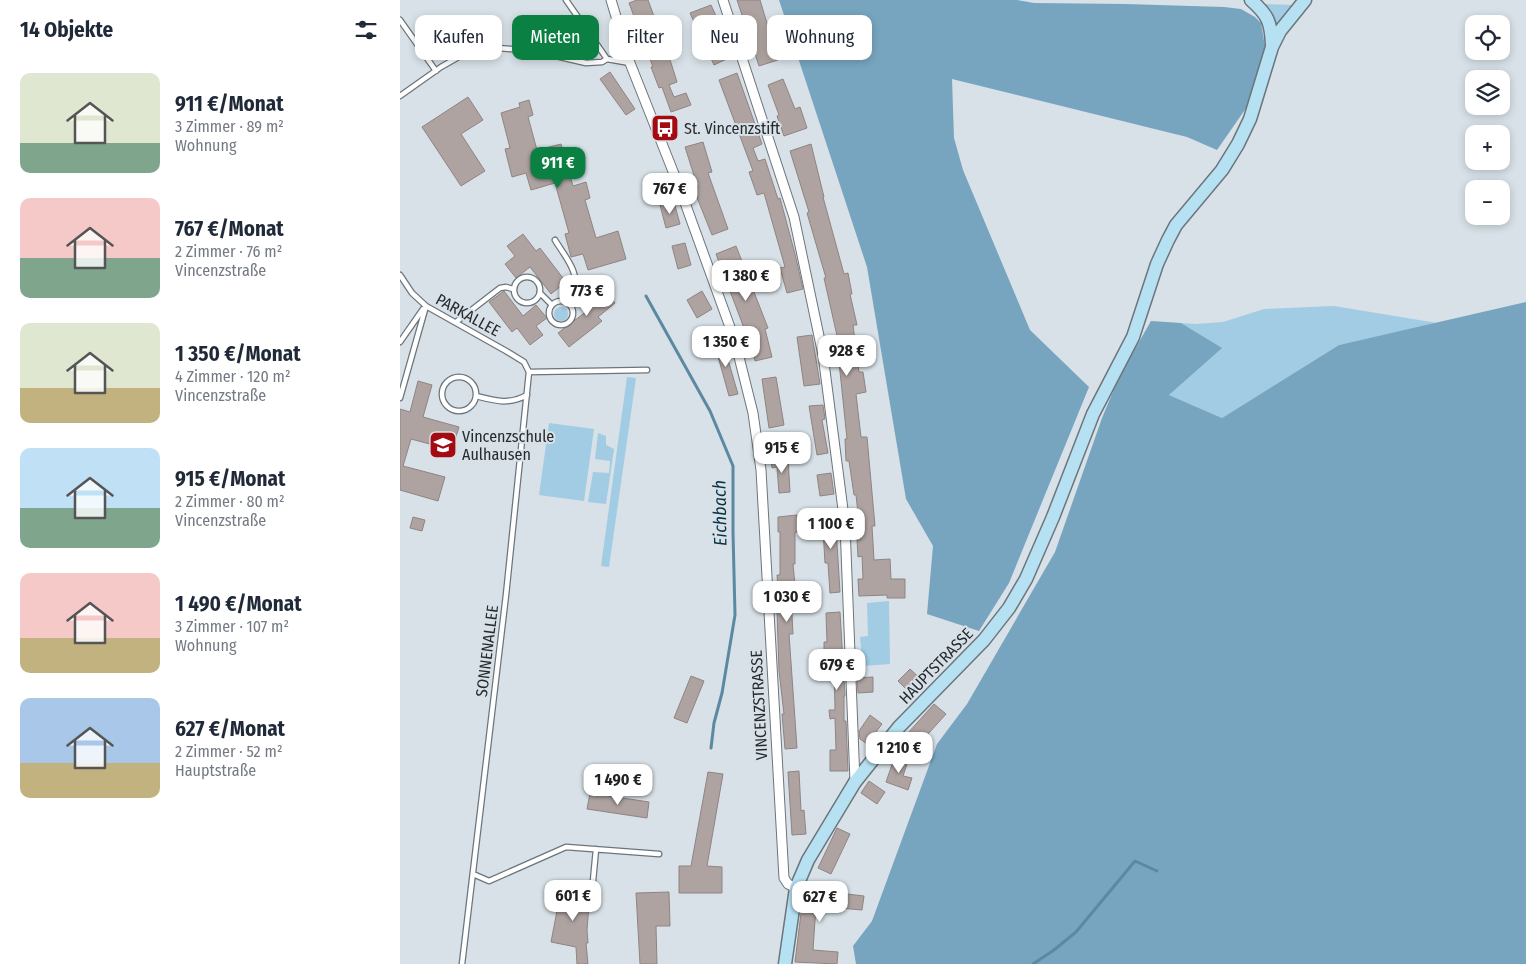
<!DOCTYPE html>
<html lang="de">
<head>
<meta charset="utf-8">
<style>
	body { margin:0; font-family:"Fira Sans Condensed",sans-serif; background:#f2f2f3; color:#1f2937; height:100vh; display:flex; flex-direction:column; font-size:19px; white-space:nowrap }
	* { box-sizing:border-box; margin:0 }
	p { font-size:16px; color:#747a83 }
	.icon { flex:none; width:28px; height:28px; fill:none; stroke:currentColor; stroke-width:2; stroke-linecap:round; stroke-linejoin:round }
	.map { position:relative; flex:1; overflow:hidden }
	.details { display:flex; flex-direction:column; background:#fff; width:400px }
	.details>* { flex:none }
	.guide { position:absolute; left:15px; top:15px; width:475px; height:45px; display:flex; gap:10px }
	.buttons { position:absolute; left:1065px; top:15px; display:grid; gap:10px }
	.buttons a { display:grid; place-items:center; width:45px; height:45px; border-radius:10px; background:#fff; box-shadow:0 2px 8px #0003; font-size:25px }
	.price { position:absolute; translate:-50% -42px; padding:0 11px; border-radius:10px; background:#fff; color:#222; font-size:16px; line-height:32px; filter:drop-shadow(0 1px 2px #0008) }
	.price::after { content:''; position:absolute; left:50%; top:30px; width:15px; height:11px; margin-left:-8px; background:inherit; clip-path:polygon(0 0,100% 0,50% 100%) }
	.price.selected { background:#0b8043; color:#fff }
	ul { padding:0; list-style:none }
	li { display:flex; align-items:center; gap:15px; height:125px; padding:0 20px }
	li span { display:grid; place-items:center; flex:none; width:140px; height:100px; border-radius:10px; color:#555 }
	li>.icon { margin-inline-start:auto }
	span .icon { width:60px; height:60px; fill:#fffc; stroke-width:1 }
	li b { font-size:21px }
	h2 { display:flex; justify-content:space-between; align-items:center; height:60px; padding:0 20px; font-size:21px }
	.tag { padding:0 18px; border-radius:10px; background:#fff; box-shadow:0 2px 8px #0003; font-size:18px; line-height:45px }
	.tag.selected { background:#0b8043; color:#fff }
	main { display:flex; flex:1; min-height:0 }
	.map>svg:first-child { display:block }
	.green { fill:#a1cce4 }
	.forest { fill:#77a5bf }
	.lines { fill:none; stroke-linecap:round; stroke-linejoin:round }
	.stream { stroke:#5b89a1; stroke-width:3 }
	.building { fill:#aea3a1; stroke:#8f8482 }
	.lane-casing { stroke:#6c757b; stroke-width:7 }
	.street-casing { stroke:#6c757b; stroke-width:11 }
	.secondary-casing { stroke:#6c757b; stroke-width:15 }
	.lane { stroke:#fff; stroke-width:4.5 }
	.street { stroke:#fff; stroke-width:9 }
	.secondary { stroke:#b5e1f2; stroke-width:12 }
	.labels { text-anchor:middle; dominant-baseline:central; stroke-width:4; stroke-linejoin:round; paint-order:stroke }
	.poi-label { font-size:16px; fill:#262a2c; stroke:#d7e1e7; text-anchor:start }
	.street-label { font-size:16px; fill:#262a2c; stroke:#d7e1e7 }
	.water-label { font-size:18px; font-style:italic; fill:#083245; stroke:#d7e1e7 }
</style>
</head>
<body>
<main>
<section class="details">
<h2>14 Objekte<svg class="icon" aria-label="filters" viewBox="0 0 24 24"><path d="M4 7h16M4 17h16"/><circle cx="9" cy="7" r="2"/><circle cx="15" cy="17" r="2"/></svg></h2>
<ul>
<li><span style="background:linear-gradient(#dfe7d0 70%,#7fa58c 0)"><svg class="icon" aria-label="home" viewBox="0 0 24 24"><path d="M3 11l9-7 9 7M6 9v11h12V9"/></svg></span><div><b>911 €/Monat</b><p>3 Zimmer · 89 m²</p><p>Wohnung</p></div></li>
<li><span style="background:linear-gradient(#f6c9c9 60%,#7fa58c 0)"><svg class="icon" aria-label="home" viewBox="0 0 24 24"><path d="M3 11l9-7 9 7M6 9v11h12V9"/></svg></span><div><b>767 €/Monat</b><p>2 Zimmer · 76 m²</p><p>Vincenzstraße</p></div></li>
<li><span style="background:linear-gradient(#dfe7d0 65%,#c2b280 0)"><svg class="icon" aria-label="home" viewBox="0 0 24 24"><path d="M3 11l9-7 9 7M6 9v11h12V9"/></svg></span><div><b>1 350 €/Monat</b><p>4 Zimmer · 120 m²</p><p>Vincenzstraße</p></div></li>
<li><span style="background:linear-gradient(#bfe0f5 60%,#7fa58c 0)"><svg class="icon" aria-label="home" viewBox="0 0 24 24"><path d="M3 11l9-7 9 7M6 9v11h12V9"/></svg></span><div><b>915 €/Monat</b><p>2 Zimmer · 80 m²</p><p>Vincenzstraße</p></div></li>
<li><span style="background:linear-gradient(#f6c9c9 65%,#c2b280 0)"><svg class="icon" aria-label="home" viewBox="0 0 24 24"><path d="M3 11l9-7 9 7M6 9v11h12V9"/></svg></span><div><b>1 490 €/Monat</b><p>3 Zimmer · 107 m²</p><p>Wohnung</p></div></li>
<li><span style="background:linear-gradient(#a9c7e8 65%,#c2b280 0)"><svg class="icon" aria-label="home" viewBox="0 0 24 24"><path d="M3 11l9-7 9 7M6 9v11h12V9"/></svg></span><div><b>627 €/Monat</b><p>2 Zimmer · 52 m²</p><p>Hauptstraße</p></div></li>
</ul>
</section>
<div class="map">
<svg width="1126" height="964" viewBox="0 0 1126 964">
	<rect width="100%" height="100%" fill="#d7e1e7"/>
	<path class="green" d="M863 4 893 5 877 25Z
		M934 306 1037 323 939 345 822 418 769 395 821 348 781 323 796 324 823 322 864 309Z
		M154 314a7 7 0 1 1 14 0a7 7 0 1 1-14 0Z
		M227 377 236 378 209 567 201 566Z
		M149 423 194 429 184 501 139 495Z
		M198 433 206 436V445L214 449 206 504 188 502 193 472 209 473 210 461 195 459Z
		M489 601 490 664 463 666 460 637 468 636 467 603Z"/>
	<path class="forest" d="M379 0H617L634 3 726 4 824 7 841 9 855 17 861 23 865 46 851 101 817 150 787 137 552 79 554 138 563 170 630 330 689 387 609 583 579 631 527 614 533 546 506 499 467 267Z
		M1126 302V964H456L453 946 472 921 537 744 567 704 655 552 702 418 719 377 751 321 781 323 822 348 769 395 822 418 939 345Z"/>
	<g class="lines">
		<path class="stream" d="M246 296 310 411 333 466V532L335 615 322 693 314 723 311 748
			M633 964 654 950 676 932 735 861 757 871"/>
	</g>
	<path class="building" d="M237 0H248L255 19 257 18 277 82 269 85 274 97 286 93 291 105 271 112 262 87 259 88 251 67H253L229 3Z
		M337 0H360L378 60 359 66Z
		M311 5 321 27 318 28 331 57 314 65 290 13Z
		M210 72 235 109 226 115 200 79Z
		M337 73 362 144 353 148 358 161 365 159 378 199 380 198 395 254 403 289 387 293 380 268 385 267 364 193 357 195 349 172 353 171 319 80Z
		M383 79 395 109 400 107 407 128 384 136 377 116 379 115 368 85Z
		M68 97 83 120 61 134 85 171 61 186 22 127Z
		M129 100 133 115 128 117 137 150 161 144 173 186 186 182 190 198 185 200 196 238 218 231 226 259 188 270 183 254 171 257 165 234 169 233 155 183 131 190 126 173 112 177 105 149 110 148 101 113 120 107 119 103Z
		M303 142 312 172 308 173 328 229 312 235 294 190 298 188 285 147Z
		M411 144 424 197H423L444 274 448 273 452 294H450L457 325H453L459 372H463L466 392 456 394 461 437H467L475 526H472L474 560 490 559 491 579H505V598H487V595L459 596 458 579H463L462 556 458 557 457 540H461L456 495H454L449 461H446L445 439H447L444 410 439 362H437L434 341 438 340 424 278H426L407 213 409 212 390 151Z
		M274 202 280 224 266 228 260 205Z
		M123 234 136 251 140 248 166 282 151 294 130 267 116 278 105 264 115 256 107 246Z
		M285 243 291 265 278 269 272 246Z
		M336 246 368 328 365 329 372 357 355 361 349 335 347 336 316 254Z
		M187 288 195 298 205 290 215 303 198 317 202 321 169 347 158 333 187 311 181 292Z
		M104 291 123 316 136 305 147 318 136 326 143 335 130 345 117 328 112 332 89 302Z
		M302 291 312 309 297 318 287 300Z
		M412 335 420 384 404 386 397 337Z
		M322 339 338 394 329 396 314 342Z
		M376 377 384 425 369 428 362 379Z
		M18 381 32 385 23 417 59 427 52 450 11 439 3 466 45 477 38 501 0 490V409L10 412Z
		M423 405 425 419 422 420 428 453 417 455 409 406Z
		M388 457 390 492 379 493 377 467 372 468 371 459Z
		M431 473 434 494 420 496 417 475Z
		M435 511 440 592 430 593 428 563H425L422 512Z
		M397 515 398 532H395V564H393L396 595 391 596 393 634H389L397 748 385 749 382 714H384L379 671 377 611H380L377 575H380V532H378V517Z
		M13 517 25 520 22 531 10 528Z
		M440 612 445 696H444V721H446L448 771H430V750H436L435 718 430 719 429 710H435L434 664H424V642H427L426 613Z
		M510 669 522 680 510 693 498 681Z
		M291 676 304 681 287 723 274 718Z
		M473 677V692L458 693 457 678Z
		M534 704 546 714 520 743 508 733Z
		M470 715 482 724 467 744 460 739 459 731Z
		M495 756 508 761 503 776 512 778 508 790 486 782Z
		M399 771 401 811 404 810 406 834 392 835 388 772Z
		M308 772 323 774 307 866 322 867V893H279V866H291Z
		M469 781 485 792 477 804 461 793Z
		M190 793 249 802 247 818 187 809Z
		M437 828 450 834 431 874 418 868Z
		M165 887 173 888 176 892H190L187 930 188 943H186L188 964H177L176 947 151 942 161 890Z
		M404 889 464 896 462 910 416 906 413 950 438 952 437 964 395 962Z
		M269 892 270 926H256L257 964H240L236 893Z"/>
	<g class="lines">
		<defs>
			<path id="lane" d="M166 0 207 59
				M0 20 36 71
				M0 96 41 67 69 51 86 47 134 51 186 63 202 62 207 59 230 63
				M155 240C162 252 180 273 174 287 172 292 168 296 165 301
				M0 275 12 293 26 306 106 351 124 362 129 372 106 595 62 964
				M114 290a13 13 0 1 1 26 0a13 13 0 1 1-26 0Z
				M140 293 152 305
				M149 313a12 12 0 1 1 24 0a12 12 0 1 1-24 0Z
				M56 322 100 288 106 287 113 289
				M0 342 23 309
				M129 372 247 370
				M42 394a17 17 0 1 1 34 0a17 17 0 1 1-34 0Z
				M76 396C96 401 109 405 127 395
				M0 398 26 306
				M73 874 89 881 166 847 259 854
				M193 881 196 849"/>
			<path id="street" d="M211 0 230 63 280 189 335 341 353 413 361 470 384 878 388 884 396 888
				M323 0 394 217 423 355 445 525 455 782"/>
			<path id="secondary" d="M851 0C868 15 871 22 872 45
				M385 964 396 888 408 860 455 782 499 727 584 640 609 608 626 579 653 517 693 414 733 337 757 264 768 240 776 225 822 170 838 144 850 119 872 47 880 31 905 0"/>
		</defs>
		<use href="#lane" class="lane-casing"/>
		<use href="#street" class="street-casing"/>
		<use href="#secondary" class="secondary-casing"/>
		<use href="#lane" class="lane"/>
		<use href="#street" class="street"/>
		<use href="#secondary" class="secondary"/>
	</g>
	<defs>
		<symbol id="bus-square" viewBox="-11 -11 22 22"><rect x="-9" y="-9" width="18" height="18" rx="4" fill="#a30a12" stroke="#d7e1e7"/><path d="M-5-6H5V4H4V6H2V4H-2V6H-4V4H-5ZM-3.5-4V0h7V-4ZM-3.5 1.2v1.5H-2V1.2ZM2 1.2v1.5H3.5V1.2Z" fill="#fff"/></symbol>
		<symbol id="school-square" viewBox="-11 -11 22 22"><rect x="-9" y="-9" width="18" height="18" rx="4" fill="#a30a12" stroke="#d7e1e7"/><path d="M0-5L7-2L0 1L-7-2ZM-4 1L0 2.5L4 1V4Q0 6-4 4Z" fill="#fff"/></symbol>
	</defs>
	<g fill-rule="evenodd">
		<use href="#bus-square" x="249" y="112" width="32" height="32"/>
		<use href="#school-square" x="27" y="429" width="32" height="32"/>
	</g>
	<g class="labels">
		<g class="poi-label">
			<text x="284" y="128">St. Vincenzstift</text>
			<text x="62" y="436">Vincenzschule<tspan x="62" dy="18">Aulhausen</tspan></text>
		</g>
		<g class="street-label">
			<text transform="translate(68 315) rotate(29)">PARKALLEE</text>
			<text transform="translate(87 651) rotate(-83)">SONNENALLEE</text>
			<text transform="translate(536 666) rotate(-46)">HAUPTSTRASSE</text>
			<text transform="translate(359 705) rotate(-93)">VINCENZSTRASSE</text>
		</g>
		<g class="water-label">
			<text transform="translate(320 513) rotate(-91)">Eichbach</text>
		</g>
	</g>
</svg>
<div class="buttons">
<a><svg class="icon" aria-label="locate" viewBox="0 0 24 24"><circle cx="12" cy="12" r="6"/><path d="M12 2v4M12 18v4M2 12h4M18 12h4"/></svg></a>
<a><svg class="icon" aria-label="layers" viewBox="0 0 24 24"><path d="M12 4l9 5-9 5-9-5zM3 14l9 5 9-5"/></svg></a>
<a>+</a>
<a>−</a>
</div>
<b class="price selected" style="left:158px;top:189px">911 €</b>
<b class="price" style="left:270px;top:215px">767 €</b>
<b class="price" style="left:346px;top:302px">1 380 €</b>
<b class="price" style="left:187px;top:317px">773 €</b>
<b class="price" style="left:326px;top:368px">1 350 €</b>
<b class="price" style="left:447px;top:377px">928 €</b>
<b class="price" style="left:382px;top:474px">915 €</b>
<b class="price" style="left:431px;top:550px">1 100 €</b>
<b class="price" style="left:387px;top:623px">1 030 €</b>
<b class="price" style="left:437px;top:691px">679 €</b>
<b class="price" style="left:499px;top:774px">1 210 €</b>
<b class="price" style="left:218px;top:806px">1 490 €</b>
<b class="price" style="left:173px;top:922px">601 €</b>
<b class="price" style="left:420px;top:923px">627 €</b>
<div class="guide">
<a class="tag">Kaufen</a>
<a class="tag selected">Mieten</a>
<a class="tag">Filter</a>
<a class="tag">Neu</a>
<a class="tag">Wohnung</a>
</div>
</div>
</main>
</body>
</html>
